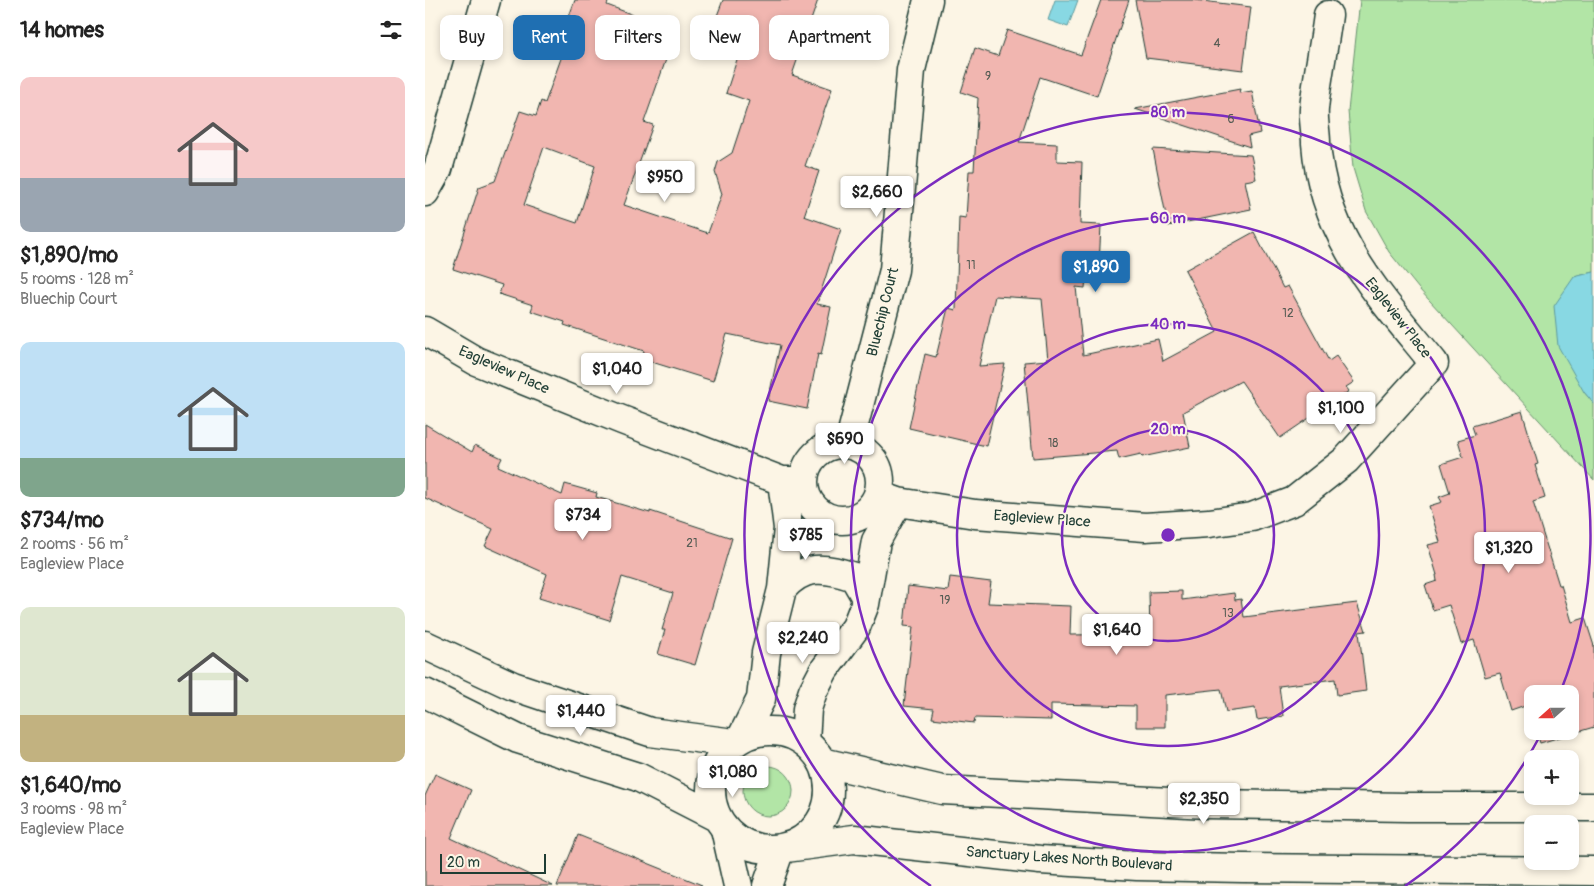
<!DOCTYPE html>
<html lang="en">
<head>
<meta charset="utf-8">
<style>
	body { margin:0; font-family:Pangolin,sans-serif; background:#f2f2f2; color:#222; height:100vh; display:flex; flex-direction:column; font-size:19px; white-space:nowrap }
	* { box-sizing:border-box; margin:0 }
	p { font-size:16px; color:#767676 }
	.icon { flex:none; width:28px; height:28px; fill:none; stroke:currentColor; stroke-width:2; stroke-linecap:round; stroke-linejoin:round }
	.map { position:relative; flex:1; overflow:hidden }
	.sheet { display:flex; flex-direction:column; background:#fff; width:425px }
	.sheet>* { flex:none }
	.top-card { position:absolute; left:15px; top:15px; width:475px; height:45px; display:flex; gap:10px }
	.needle { width:32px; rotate:249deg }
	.controls { position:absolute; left:1099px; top:685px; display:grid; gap:10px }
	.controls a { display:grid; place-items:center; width:55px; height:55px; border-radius:10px; background:#fff; box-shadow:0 2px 8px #0003; font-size:25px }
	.scale { position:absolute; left:15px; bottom:12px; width:106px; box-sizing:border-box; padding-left:5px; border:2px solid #1f3d34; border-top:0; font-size:14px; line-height:18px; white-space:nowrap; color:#1f3d34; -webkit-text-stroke:4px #fcf5e5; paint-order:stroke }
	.price { position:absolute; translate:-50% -42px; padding:0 11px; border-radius:5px; background:#fff; color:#222; font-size:16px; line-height:32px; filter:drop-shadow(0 1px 2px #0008) }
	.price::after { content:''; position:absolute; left:50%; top:30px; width:15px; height:11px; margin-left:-8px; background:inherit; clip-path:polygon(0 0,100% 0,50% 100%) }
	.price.selected { background:#1f6fb2; color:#fff }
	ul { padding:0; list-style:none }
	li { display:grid; align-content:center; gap:10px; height:265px; padding:0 20px }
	li span { display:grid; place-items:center; height:155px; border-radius:10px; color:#555 }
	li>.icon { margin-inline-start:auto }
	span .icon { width:90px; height:90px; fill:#fffc; stroke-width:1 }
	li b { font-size:21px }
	h2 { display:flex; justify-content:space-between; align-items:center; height:60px; padding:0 20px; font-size:21px }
	.tag { padding:0 18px; border-radius:10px; background:#fff; box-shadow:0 2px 8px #0003; font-size:18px; line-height:45px }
	.tag.selected { background:#1f6fb2; color:#fff }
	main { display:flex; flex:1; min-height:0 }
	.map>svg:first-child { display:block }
	.green { fill:#b2e5a6; stroke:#68916d }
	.water { fill:#88d8e3; stroke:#5e9a9d }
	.building { fill:#f1b6b0; stroke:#1f3d34; fill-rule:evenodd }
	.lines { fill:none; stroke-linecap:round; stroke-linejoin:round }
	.minor-casing { stroke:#1f3d34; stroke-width:31 }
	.tertiary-casing { stroke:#1f3d34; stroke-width:31 }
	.minor { stroke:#fcf5e5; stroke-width:28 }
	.tertiary { stroke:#fcf5e5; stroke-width:28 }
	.ring { fill:none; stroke:#7b2cbf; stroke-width:2.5 }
	.labels { text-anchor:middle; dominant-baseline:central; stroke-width:4; stroke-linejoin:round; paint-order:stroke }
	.number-label { font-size:12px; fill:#545b53 }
	.street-label { font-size:15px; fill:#1f3d34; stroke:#fcf5e5 }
	.centre { fill:#7b2cbf; stroke:#fcf5e5; stroke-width:2.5 }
	.ring-label { font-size:15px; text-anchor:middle; font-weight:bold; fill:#7b2cbf; stroke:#fcf5e5; stroke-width:4; stroke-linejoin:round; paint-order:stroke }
</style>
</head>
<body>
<main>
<section class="sheet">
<h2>14 homes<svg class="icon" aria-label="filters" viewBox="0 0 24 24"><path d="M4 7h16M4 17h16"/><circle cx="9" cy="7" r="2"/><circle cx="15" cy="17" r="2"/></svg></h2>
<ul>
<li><span style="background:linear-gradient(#f6c9c9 65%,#9aa5b1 0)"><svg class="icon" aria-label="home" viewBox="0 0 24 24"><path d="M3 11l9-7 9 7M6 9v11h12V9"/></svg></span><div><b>$1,890/mo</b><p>5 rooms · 128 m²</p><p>Bluechip Court</p></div></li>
<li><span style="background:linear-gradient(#bfe0f5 75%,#7fa58c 0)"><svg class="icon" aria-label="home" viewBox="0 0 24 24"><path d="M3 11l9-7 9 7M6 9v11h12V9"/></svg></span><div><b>$734/mo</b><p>2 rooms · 56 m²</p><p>Eagleview Place</p></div></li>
<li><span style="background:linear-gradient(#dfe7d0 70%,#c2b280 0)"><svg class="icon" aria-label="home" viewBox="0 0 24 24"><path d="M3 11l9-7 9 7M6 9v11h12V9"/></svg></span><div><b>$1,640/mo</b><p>3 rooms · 98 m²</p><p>Eagleview Place</p></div></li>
</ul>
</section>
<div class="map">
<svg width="1169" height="886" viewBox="0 0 1169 886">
	<rect width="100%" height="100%" fill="#fcf5e5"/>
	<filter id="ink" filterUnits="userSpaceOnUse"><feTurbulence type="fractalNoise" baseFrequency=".02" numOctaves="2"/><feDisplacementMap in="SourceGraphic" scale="10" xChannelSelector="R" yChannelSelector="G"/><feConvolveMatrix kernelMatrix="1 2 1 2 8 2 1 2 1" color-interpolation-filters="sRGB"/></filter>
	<g filter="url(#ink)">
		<path class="green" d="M935 0H1169V272L1149 277 1159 392 1169 404V480L994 289 964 252 941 211 928 168 923 111Z
			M318 791a25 25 0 1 1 50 0a25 25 0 1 1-50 0Z"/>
		<path class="water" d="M630 0H653L643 27 623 20Z
			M1169 272V404L1159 392 1133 346 1129 306 1149 277Z"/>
		<path class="building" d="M150 0H184L182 5 251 31 219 122 228 125 199 205 283 233 297 194 290 172 293 162 307 153 324 101 301 93 321 32 290 21 298 0H393L367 75 407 89 380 166 394 171 379 216 416 229 392 304 406 307 396 355 393 354 382 409 343 401 355 345 302 334 288 381 217 359 219 351 139 325 140 322 106 311 108 305 74 294 77 285 28 269 54 187 70 181 95 111 111 116 116 101 120 103 148 25 142 22ZM119 147 170 166 152 223 99 205Z
			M676 0H704L672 96 615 77 594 142 632 144V161L657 162 655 224 676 225 674 266 662 265 660 288 651 287 658 355 733 339 738 361 792 332 760 270 829 232 858 288 863 286 904 361 911 356 929 382 921 387 924 391 855 438 816 381 758 412 765 447 717 457 716 454 694 459 692 451 608 458 599 362 623 360 617 299 570 296 554 366 580 364 561 446 484 428 500 354 511 357 523 308 531 310 534 217 541 218 544 171H549L553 98 536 92 550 48 573 56 582 30 656 55Z
			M710 0H769L826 7 818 70 721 58Z
			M815 89 814 93 827 91 835 133 823 136 825 147 710 109Z
			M728 149 826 155 831 179 820 181 826 209 743 226Z
			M1097 411 1113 464 1110 465 1120 498 1108 502 1134 585H1136L1147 622 1160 618 1169 646V727L1115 743 1111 731H1145V694H1108V720L1103 705 1086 711 1075 673 1060 677 1049 640 1036 644 1024 605 1008 610 1000 585 1012 581 1011 575H1012L1003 545 1015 542 1004 506 1017 502 1014 497 1025 493 1016 464 1038 457 1033 440 1050 435 1047 426Z
			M0 424 47 452 50 445 77 458 73 466 137 495 140 484 172 493 171 497 225 513V511L307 538 270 665 233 654 240 630H237L248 593 197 577 184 620 114 598 122 574 60 546 68 529 0 498Z
			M525 577 566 582 563 603 646 606 645 635 725 634 724 592 757 591V600L809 593 810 600 816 599 819 617 932 603 941 631 934 632 941 691 912 695 910 679 854 686 858 716 832 720 830 708 801 712 796 689 740 695V727H711V706L626 704V720L550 718 549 723 507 718 509 709 479 706 488 627 479 626 483 586 523 591Z
			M10 774 46 790 26 838 128 886H0V796Z
			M153 835 277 885 276 886H132Z"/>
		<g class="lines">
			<defs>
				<path id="minor" d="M0 192 13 169 61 0
					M0 331 51 361 197 420 357 481H378
					M379 482a38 38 0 1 1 76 0a38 38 0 1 1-76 0Z
					M424 444 469 270 486 70 503 0
					M453 495 473 502 550 514 720 527 784 523 827 517 869 501 921 460 1009 363C953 294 898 237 891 143 891 132 888 120 889 109 892 78 899 47 903 15
					M357 589C378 564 401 567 429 577L440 596V604
					M317 737 336 699 341 653 357 589 363 528 357 481
					M380 742 382 709 388 691 399 670 431 627 440 604 451 541 473 502
					M300 829 313 886
					M342 886 355 849"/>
				<path id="tertiary" d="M0 645 88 686 225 732 309 743
					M0 693 93 739 213 777 293 818
					M286 790a59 59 0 1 1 118 0a59 59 0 1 1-118 0Z
					M397 762 517 790 782 804 982 807H1169
					M361 848 429 839 615 860 712 866 818 868 1169 871"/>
			</defs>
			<use href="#minor" class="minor-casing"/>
			<use href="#tertiary" class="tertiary-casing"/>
			<use href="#minor" class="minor"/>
			<use href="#tertiary" class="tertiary"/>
		</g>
	</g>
	<g class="ring">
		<circle cx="743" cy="535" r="106"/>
		<circle cx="743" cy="535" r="211"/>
		<circle cx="743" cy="535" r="317"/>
		<path d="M1116 734A423 423 0 0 1 980 886M506 886A423 423 0 1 1 1135 693"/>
	</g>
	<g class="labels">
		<g class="number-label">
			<text x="792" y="43">4</text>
			<text x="563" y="76">9</text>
			<text x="806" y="119">6</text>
			<text x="546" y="265">11</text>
			<text x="863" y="313">12</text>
			<text x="628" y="443">18</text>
			<text x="267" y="543">21</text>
			<text x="520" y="600">19</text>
			<text x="803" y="613">13</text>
		</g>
		<g class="street-label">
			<text transform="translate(458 312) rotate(-76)">Bluechip Court</text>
			<text transform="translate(973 318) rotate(52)">Eagleview Place</text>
			<text transform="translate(79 370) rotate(24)">Eagleview Place</text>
			<text transform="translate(617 519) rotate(4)">Eagleview Place</text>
			<text transform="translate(644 859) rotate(4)">Sanctuary Lakes North Boulevard</text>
		</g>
	</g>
	<circle cx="743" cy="535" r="8" class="centre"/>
	<g class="ring-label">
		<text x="743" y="117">80 m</text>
		<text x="743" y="223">60 m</text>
		<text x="743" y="329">40 m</text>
		<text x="743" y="434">20 m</text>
	</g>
</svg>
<div class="controls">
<a><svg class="needle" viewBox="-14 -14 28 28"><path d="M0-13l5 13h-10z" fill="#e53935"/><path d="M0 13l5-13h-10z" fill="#767676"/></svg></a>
<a>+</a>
<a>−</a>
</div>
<div class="scale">20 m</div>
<b class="price" style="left:240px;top:203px">$950</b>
<b class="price" style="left:452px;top:218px">$2,660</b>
<b class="price selected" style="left:671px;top:293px">$1,890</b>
<b class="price" style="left:192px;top:395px">$1,040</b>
<b class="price" style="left:916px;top:434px">$1,100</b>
<b class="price" style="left:420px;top:465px">$690</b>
<b class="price" style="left:158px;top:541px">$734</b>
<b class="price" style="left:381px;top:561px">$785</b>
<b class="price" style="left:1084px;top:574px">$1,320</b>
<b class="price" style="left:692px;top:656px">$1,640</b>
<b class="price" style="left:378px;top:664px">$2,240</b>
<b class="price" style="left:156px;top:737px">$1,440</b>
<b class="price" style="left:308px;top:798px">$1,080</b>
<b class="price" style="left:779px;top:825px">$2,350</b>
<div class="top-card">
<a class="tag">Buy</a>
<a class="tag selected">Rent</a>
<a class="tag">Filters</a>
<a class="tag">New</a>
<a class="tag">Apartment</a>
</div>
</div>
</main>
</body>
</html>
